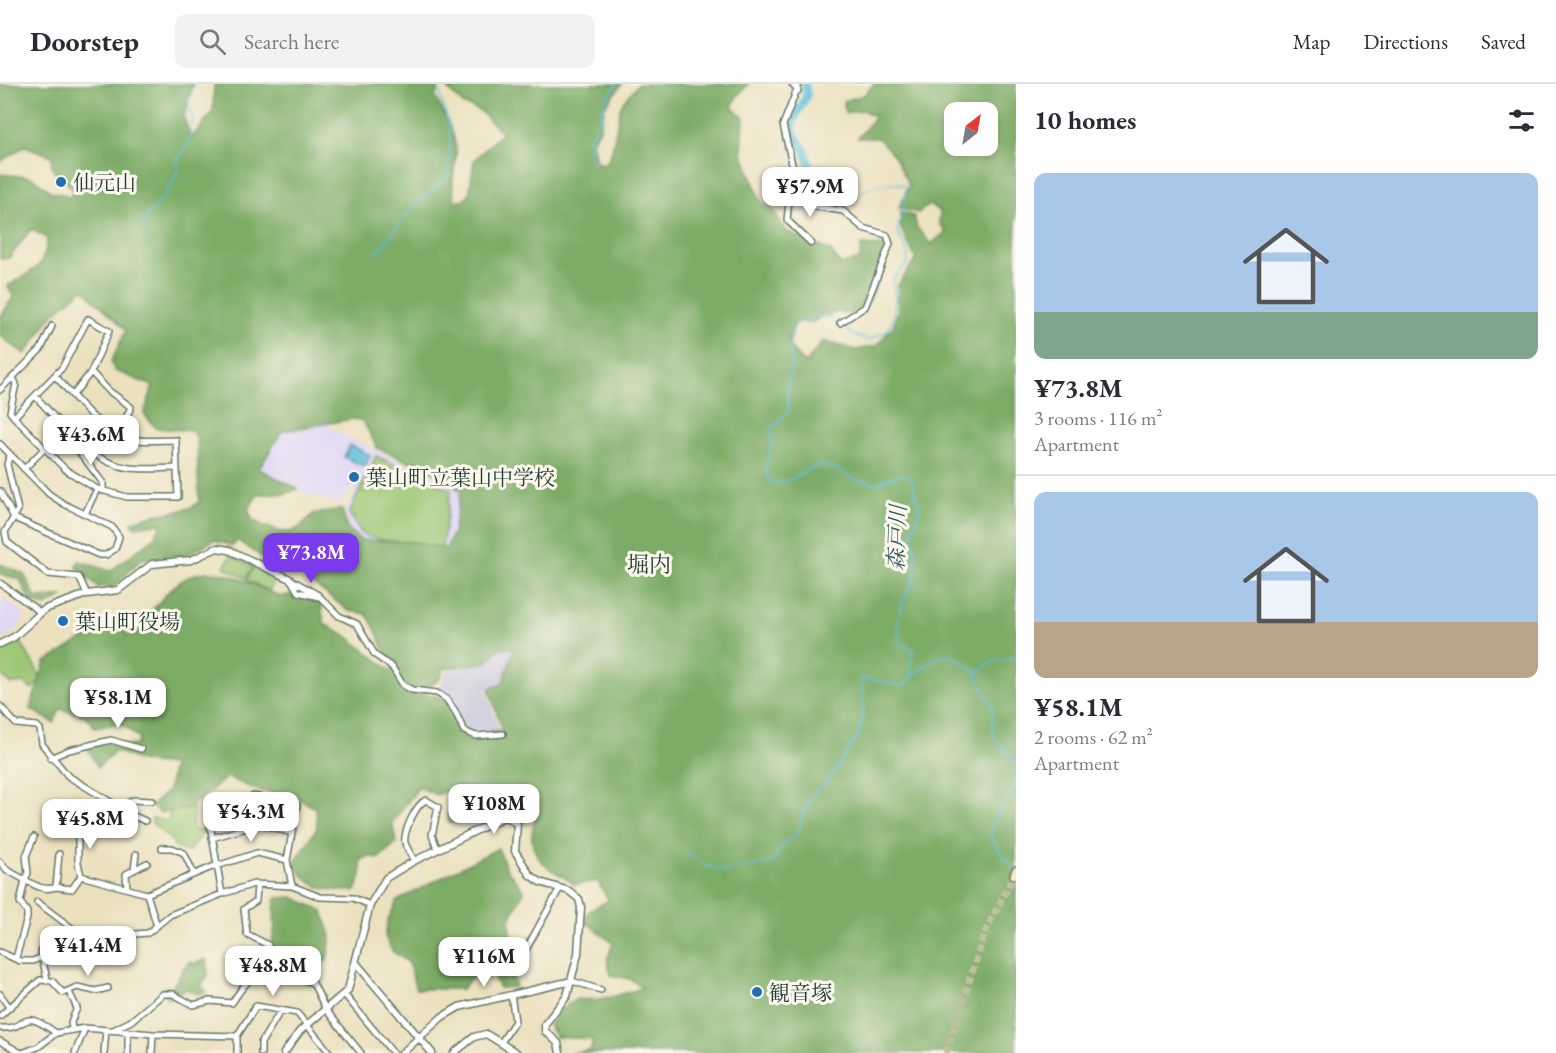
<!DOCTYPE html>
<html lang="en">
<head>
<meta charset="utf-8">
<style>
	body { margin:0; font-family:"EB Garamond","Noto Serif JP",serif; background:#f2f2f3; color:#2b2b33; height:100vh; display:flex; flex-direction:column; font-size:22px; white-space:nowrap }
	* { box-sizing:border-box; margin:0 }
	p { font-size:20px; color:#7c7c81 }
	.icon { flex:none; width:33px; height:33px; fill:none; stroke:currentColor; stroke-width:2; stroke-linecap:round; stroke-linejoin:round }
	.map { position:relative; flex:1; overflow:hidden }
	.details { display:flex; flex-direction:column; background:#fff; width:540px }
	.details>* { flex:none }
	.needle { width:39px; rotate:31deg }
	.buttons { position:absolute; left:944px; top:18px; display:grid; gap:12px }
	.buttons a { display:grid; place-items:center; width:54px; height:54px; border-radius:12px; background:#fff; box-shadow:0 3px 9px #0003; font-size:30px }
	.price { position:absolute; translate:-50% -51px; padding:0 14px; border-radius:12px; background:#fff; color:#222; font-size:20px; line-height:39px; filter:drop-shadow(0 2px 3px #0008) }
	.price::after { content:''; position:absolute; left:50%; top:36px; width:18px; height:14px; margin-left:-9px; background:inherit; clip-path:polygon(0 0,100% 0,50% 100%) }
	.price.selected { background:#7c3aed; color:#fff }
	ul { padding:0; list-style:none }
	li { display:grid; align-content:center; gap:12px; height:318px; padding:0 18px }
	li+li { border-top:2px solid #e1e1e2 }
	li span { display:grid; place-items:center; height:186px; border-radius:12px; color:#555 }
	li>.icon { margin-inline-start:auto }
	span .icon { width:108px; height:108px; fill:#fffc; stroke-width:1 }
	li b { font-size:26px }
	h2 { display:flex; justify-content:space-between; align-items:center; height:72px; padding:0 18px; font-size:26px }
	header { display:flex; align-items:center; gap:36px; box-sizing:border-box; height:84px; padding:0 30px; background:#fff; border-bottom:2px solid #e1e1e2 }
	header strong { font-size:28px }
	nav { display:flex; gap:33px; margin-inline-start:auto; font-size:21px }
	.search { width:420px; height:54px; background:#f2f2f3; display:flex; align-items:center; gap:15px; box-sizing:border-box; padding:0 21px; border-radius:12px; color:#7c7c81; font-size:22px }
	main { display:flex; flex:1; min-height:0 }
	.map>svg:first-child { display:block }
	.built { fill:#ded5f6 }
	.industrial { fill:#c3c1dc }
	.green { fill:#9bc673; stroke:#5d8254; stroke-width:1.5 }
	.forest { fill:#7cab65; stroke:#4e744c; stroke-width:1.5; fill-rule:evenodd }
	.water { fill:#5cbddb; stroke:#3e7d88; stroke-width:1.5 }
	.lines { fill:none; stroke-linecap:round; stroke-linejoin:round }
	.stream { stroke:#5cbddb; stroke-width:1.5 }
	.river { stroke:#5cbddb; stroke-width:8 }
	.secondary-tunnel { stroke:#c2c0a3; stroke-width:7; stroke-dasharray:7 3.5; stroke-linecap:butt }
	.minor-casing { stroke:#667665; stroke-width:8 }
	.tertiary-casing { stroke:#667665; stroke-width:9 }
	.secondary-casing { stroke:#667665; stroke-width:10 }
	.minor { stroke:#fff; stroke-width:5 }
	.tertiary { stroke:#fff; stroke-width:6 }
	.secondary { stroke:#fce5c4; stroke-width:7 }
	.poi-dot { fill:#1f6fb2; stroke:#fbf7ec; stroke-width:2 }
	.labels { text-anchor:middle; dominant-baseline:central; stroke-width:6; stroke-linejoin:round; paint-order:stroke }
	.poi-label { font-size:21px; fill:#1f3d34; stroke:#fbf7ec; text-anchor:start }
	.water-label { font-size:22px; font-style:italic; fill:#2e5d5e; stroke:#fbf7ec }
	.neighbourhood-label { font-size:22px; fill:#1f3d34; stroke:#fbf7ec }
</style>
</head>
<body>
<header>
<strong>Doorstep</strong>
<div class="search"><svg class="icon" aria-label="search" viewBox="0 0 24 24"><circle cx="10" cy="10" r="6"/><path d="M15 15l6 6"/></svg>Search here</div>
<nav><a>Map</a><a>Directions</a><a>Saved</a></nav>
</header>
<main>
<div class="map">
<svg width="1016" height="969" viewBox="0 0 1016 969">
	<rect width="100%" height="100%" fill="#fbf7ec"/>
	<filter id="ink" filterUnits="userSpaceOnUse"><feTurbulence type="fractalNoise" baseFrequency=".0167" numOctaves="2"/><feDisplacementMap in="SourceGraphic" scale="12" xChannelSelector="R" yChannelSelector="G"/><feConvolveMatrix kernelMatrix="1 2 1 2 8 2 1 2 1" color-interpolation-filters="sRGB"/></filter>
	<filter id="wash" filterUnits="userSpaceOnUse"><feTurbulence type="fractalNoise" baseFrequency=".008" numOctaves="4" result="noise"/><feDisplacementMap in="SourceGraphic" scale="24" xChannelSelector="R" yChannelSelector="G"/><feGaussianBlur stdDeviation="1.35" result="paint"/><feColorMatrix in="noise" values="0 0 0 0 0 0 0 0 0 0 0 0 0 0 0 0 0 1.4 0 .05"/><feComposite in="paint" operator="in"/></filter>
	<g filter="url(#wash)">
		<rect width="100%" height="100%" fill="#ebe1bf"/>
		<path class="built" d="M331 332 330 345 462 406 450 471 354 460 345 428 355 406 350 403 340 419 302 409 299 402 252 384 272 348Z
			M0 513 23 528 24 535 13 549 0 555Z"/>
		<path class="industrial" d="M503 559 516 570 505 601 486 606 500 647 482 648 466 644 454 615 438 607 447 587 480 579Z"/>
		<path class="green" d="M376 372 451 406 441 470 363 451 349 429Z
			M231 471 253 483 246 494 224 483Z
			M254 483 276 495 269 507 247 496Z
			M16 557 21 558 42 595 31 605 25 599 11 600 0 590V566Z
			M171 722 193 723 192 746 204 747 188 768 175 763 172 757 152 739V734L168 737Z"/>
		<path class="forest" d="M0 0H193L184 33 191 55 213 27 214 0H441L435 12C443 28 454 46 456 65 457 84 449 95 455 116L461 117 469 111 474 76 502 49 480 27 463 20 443 0H622L605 22 599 47 592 57 596 78 606 80 612 67 621 21 638 0H749L737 12 732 23 744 34 742 68 761 118 774 127 786 147 831 167 841 181 860 175 861 161 886 162C880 186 878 215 856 230 841 226 823 230 812 239L795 238C784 260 789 264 805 280L823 257 856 266 876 262 893 243 898 226V201L916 175 901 145 900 128 914 132 917 144 931 160 946 148 939 139 940 127 930 121 918 129 899 124 909 102 895 73 878 54H858L875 33 863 26 845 29 844 17 864 11 874 0H1016V969H571L591 966 592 955 556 953 549 942 557 929 576 915C599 918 619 911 642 904L630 895 611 891 607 876 613 859 583 836 589 827 609 816 597 797 574 801C565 791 556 790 547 783 527 765 529 746 540 724L530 717 500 724 486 737 449 739 447 730 463 715 461 702 436 711 419 703 392 738 396 759 378 775 370 772 361 776V792L356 807C325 806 312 807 294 780L317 744 316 724 292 712 256 706 227 693 188 725 160 729 151 722 168 707 173 681 144 678 115 667 98 683 88 665C104 656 119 663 137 661L139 654 120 639 95 644 85 632 60 625 54 639 30 625 45 578C70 566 93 541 122 541L127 552 137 550C144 532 150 530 161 516 200 467 235 493 281 513L294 509 321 520 324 540 344 550 390 586 394 585C382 567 379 546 366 530L349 527 304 493 314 478 299 464 266 476 237 456 233 462 214 456 186 471 141 475 115 502 98 503 76 482 79 477 110 487 154 454 162 439 135 443 131 439C154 426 183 432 199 418L197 354 192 347 156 344 144 330 153 302 115 287 111 278 126 246 83 205 53 231 25 270 0 252V234L13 213 8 202C31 186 46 186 47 154L31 145 9 174 0 175V90C10 92 27 90 35 95 45 103 52 112 65 110L69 114 74 106C64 94 49 92 52 73L49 71 25 62 0 78ZM954 28H987V62H954ZM353 335 363 337 377 364 435 389 461 407 453 448 446 465 415 458 361 456 347 444 342 425 313 430C292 457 280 448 253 437L248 425 258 410H284L298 405 259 385 282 347ZM501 563 514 565 503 600 489 605 502 645 473 653 464 645 448 615 421 609 440 595 444 585 486 578Z
			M0 480 24 490 36 514 64 512 46 522 30 518 20 495 0 490Z
			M498 764 506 784 524 807 509 837 514 863 508 876 516 903 499 904 495 896 500 878V858L485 855 478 866 477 888 462 905H416L408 878 392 867 385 852 388 836 397 817Z
			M292 813 323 827 331 853 327 877 304 881 280 876 271 860C279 839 271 833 276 814Z
			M206 875 208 891 201 901 207 909 198 910 186 905 167 915 162 905 173 902 188 878 196 879Z"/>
		<path class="water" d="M350 361 370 371 365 383 344 373Z"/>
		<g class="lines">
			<path class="stream" d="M593 80 589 55 596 46 605 18 617 0
				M143 144 147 131 164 113 176 92 178 76 189 58 193 36 188 19 194 0
				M377 169 416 119 448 93 451 48 437 0
				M838 236 824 232 801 237 794 243 790 259 792 281 787 304 789 326 770 346C771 351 773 356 772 361 770 376 759 384 772 398 788 403 804 385 819 382 833 379 843 390 854 395 862 398 868 396 876 400L900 390 911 393 920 426 911 452 916 471 914 495 903 516 897 544 899 558 913 565 910 588 915 590C927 580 943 563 960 576 967 581 971 585 979 589L988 579 1016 573
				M842 240 851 250 868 256 887 247C897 234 896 210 893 195L908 179V170L897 146 902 133 906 103C892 94 866 103 854 113
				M974 588 993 623V651L1016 679
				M686 768 705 782 725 787 774 778 780 764 800 745 802 730 816 707 827 699 858 652 863 626 862 594 902 602 915 590
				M1015 784 1003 773 990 751 995 733 1015 703 1016 694"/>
			<path class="river" d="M805 0 807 11 793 37V48L805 67 815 97 827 112 846 115 854 113"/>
		</g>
	</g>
	<g filter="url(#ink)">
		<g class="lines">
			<path class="secondary-tunnel" d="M946 969 985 848 1014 791"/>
			<defs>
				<path id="minor" d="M792 0 798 7
					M799 0 783 41 800 115 811 122 843 127 863 144 887 151 890 160 865 223 840 239
					M800 115 789 117 787 136 811 159
					M91 288 109 307 131 323 118 351
					M55 292C76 314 100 348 130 355 145 358 161 356 176 356L178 413H127L97 405
					M13 293 16 300 10 328 14 333
					M0 306 41 265 52 242
					M73 311 91 288 109 247 88 235 62 284 14 333 66 386 97 405 85 430
					M35 312C62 340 89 379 130 384 146 386 162 384 177 384
					M79 358 77 365 103 399V407
					M0 360 49 410 64 420 112 443 119 453 115 465 106 471H99L14 434 0 407
					M94 370 110 346
					M10 371 7 380 18 426 5 448 7 458 48 490 79 493 87 510
					M24 385 45 364
					M290 495 318 511 339 532 357 540 375 571 392 583 403 601 412 606 437 609 446 615 455 627 464 647 476 652 503 650
					M291 496 298 508 319 513
					M0 499 40 528
					M0 622 16 640 37 642 40 645 42 660 68 692 132 731 145 737
					M50 674 69 666 111 656 141 665
					M120 724 133 716 152 717
					M78 750V779L81 792 147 810
					M212 754 260 740 292 749
					M162 764H172L184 769 194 790
					M414 777C412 771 407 765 405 759 403 748 416 720 426 716L438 723 432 751 438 766
					M0 778 7 786 25 796 28 789 26 772 34 753
					M217 782 257 769 287 776
					M134 786 136 770
					M257 800 256 817 244 825 247 850 268 861
					M56 803 72 805 81 792
					M127 804 126 790 147 779
					M222 810 208 728 254 712 297 722 287 776 292 802
					M37 818 85 854
					M157 842 147 810 217 781
					M0 868 20 877H33L85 854 148 849 170 831 222 810 254 800 292 802 320 813 353 814 370 821
					M16 874 27 834V828L20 818 25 796C36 802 44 807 56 803L59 770
					M519 878 560 804
					M47 895 41 869 47 848
					M572 897 601 906
					M69 908 77 924 71 938 72 945
					M0 910 9 923
					M344 910 393 969
					M0 932 40 896 52 897 63 909 77 903 95 907 108 904
					M0 944C32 946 17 921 56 949L85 944
					M113 946 131 937 163 910H173L193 921 210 917 232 919C260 874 269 886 313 899L326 926 361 969
					M0 957 21 969
					M502 957 515 937 511 911
					M22 969 38 963 56 949
					M75 969 85 944 153 950 237 952
					M104 969 106 946
					M128 969V948
					M152 969 153 950
					M237 969V952L256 922 297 929 330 969
					M261 969V959L281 926"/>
				<path id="tertiary" d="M0 560 14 553 45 525 87 510 118 506 152 480 191 476 217 464 229 466 290 495
					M356 879 432 969
					M284 969 300 947 348 906 370 821 386 794 414 777 506 732 517 740 515 767 530 791 540 798 569 807 579 815 581 823 578 870 567 912 545 940V947L558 959 560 969
					M402 969 442 933 459 923 572 897
					M454 969 474 953 486 950 517 969"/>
				<path id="secondary" d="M1014 791 1016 786"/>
			</defs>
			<use href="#minor" class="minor-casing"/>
			<use href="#tertiary" class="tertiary-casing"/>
			<use href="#secondary" class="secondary-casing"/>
			<use href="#minor" class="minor"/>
			<use href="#tertiary" class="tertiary"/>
			<use href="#secondary" class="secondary"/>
		</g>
	</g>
	<g class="poi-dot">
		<circle cx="61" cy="98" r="6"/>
		<circle cx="354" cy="393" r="6"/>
		<circle cx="63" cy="537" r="6"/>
		<circle cx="757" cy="908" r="6"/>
	</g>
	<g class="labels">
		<g class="poi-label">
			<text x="73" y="98">仙元山</text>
			<text x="366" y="393">葉山町立葉山中学校</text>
			<text x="75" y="537">葉山町役場</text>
			<text x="769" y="908">観音塚</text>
		</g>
		<g class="water-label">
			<text transform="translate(897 454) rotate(-88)">森戸川</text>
		</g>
		<g class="neighbourhood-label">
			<text x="649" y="480">堀内</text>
		</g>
	</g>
</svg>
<div class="buttons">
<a><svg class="needle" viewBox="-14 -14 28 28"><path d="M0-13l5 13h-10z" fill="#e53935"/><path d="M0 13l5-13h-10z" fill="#7c7c81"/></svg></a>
</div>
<b class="price" style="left:810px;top:134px">¥57.9M</b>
<b class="price" style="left:91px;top:382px">¥43.6M</b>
<b class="price selected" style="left:311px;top:500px">¥73.8M</b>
<b class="price" style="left:118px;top:645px">¥58.1M</b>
<b class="price" style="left:494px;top:751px">¥108M</b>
<b class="price" style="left:251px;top:759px">¥54.3M</b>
<b class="price" style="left:90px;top:766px">¥45.8M</b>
<b class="price" style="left:88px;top:893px">¥41.4M</b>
<b class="price" style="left:484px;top:904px">¥116M</b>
<b class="price" style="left:273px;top:913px">¥48.8M</b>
</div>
<section class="details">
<h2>10 homes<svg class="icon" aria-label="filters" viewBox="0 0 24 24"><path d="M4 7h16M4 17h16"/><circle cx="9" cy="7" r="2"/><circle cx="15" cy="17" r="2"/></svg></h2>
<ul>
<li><span style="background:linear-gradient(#a9c7e8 75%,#7fa58c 0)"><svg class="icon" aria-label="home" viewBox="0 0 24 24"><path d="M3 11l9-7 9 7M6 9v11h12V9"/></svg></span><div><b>¥73.8M</b><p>3 rooms · 116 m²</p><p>Apartment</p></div></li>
<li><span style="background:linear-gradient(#a9c7e8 70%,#b9a48a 0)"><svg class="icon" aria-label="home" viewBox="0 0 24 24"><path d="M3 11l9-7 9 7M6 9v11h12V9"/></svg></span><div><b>¥58.1M</b><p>2 rooms · 62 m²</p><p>Apartment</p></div></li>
</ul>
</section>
</main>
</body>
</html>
